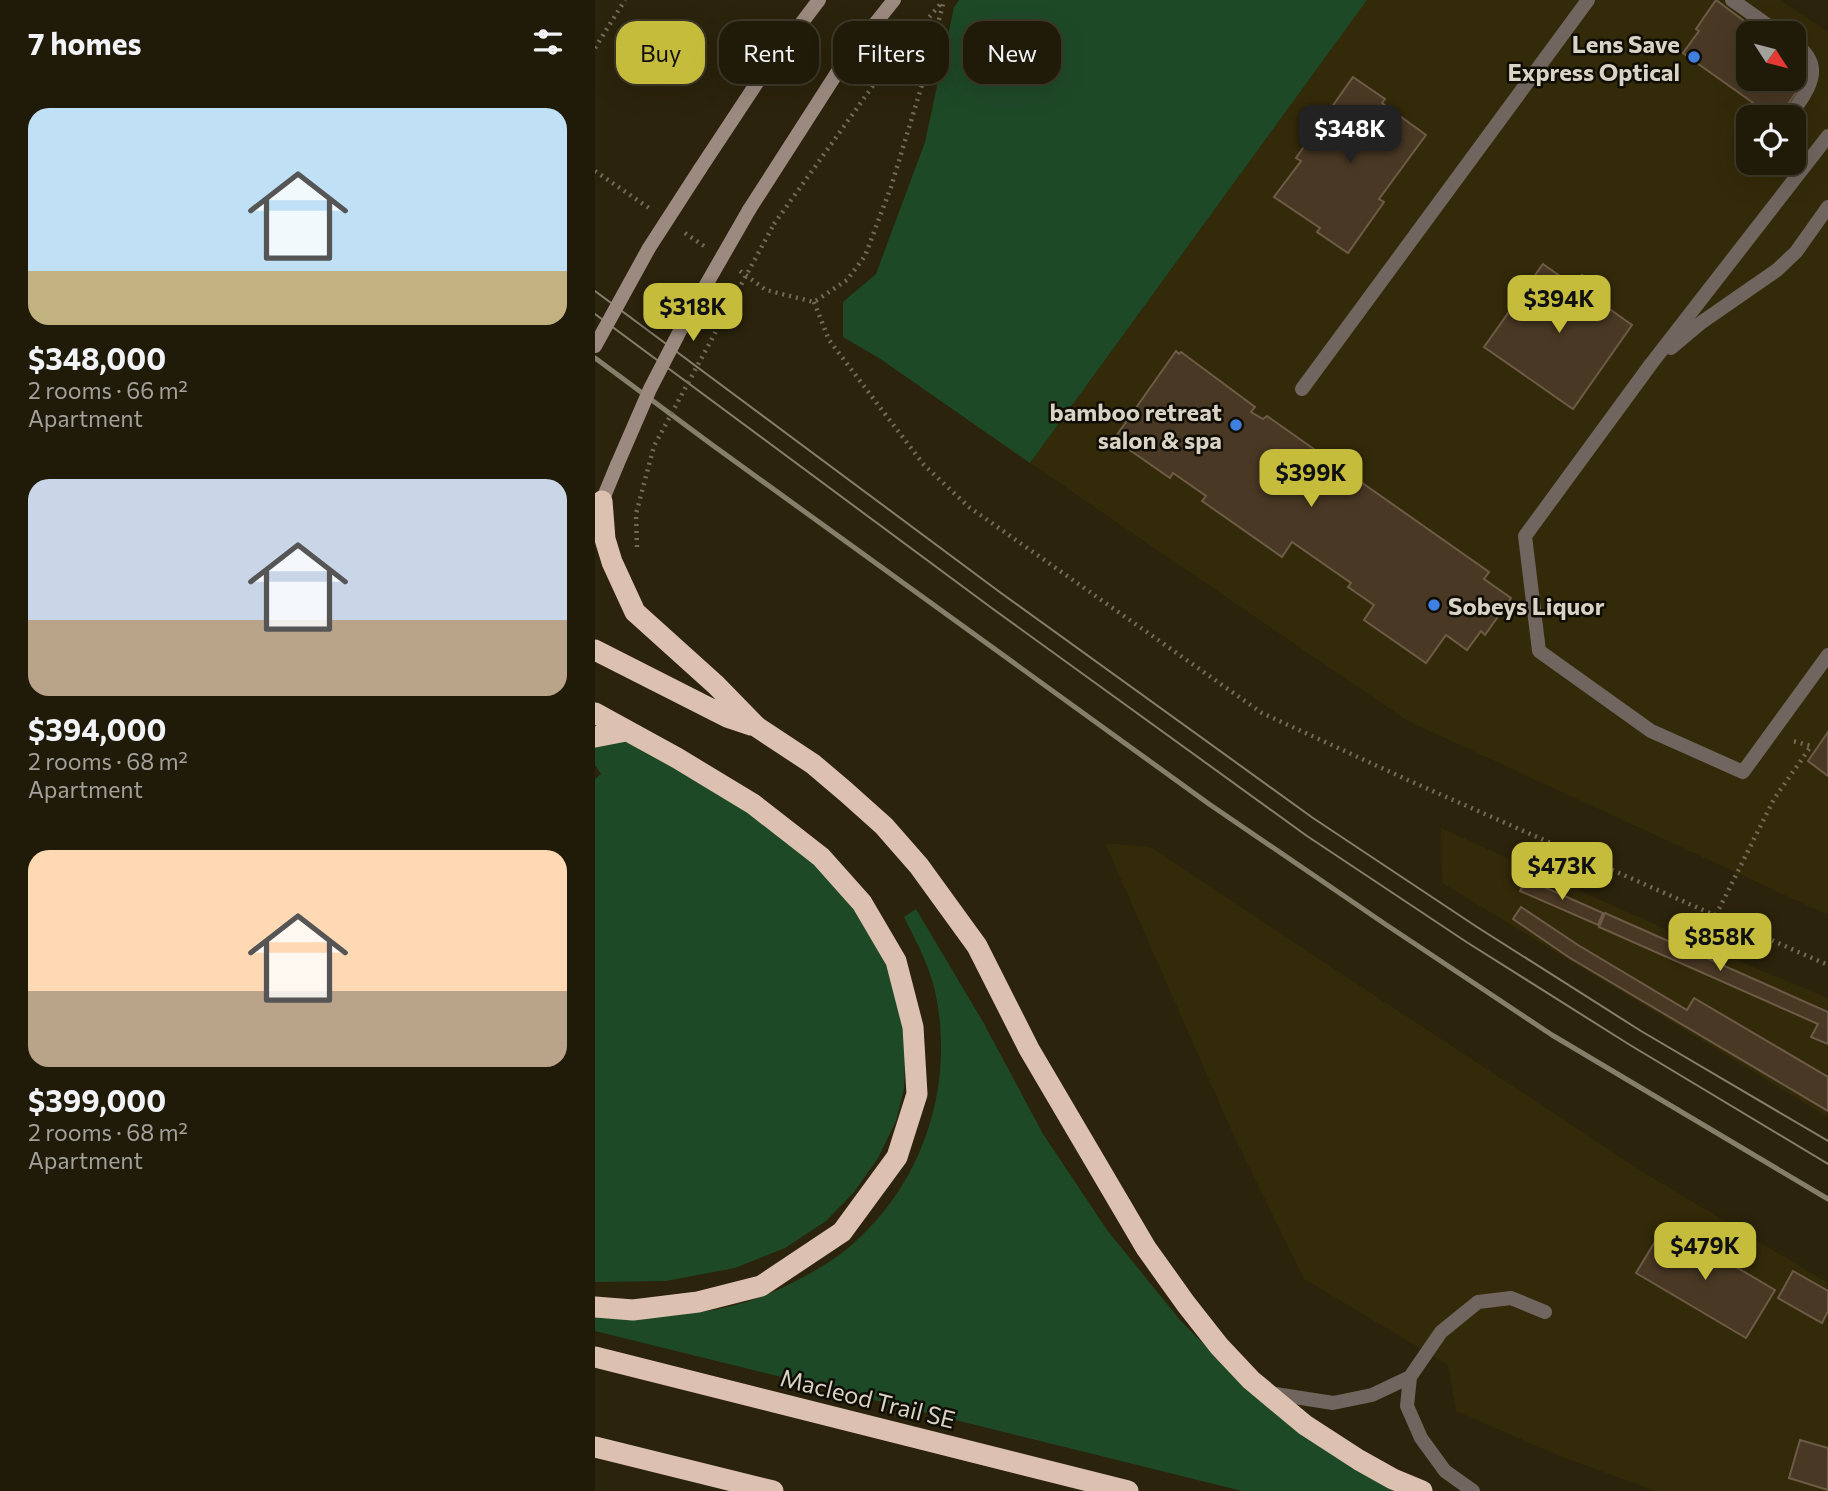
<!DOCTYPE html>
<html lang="en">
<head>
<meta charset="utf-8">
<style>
	body { margin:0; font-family:Commissioner,sans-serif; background:#282312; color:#f1f3f6; height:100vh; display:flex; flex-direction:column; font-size:26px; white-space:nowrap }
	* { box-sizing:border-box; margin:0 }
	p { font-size:23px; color:#a2a19c }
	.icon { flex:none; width:38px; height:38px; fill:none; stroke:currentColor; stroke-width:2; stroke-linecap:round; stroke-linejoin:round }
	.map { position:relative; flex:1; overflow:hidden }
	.panel { display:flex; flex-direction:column; background:#201a08; width:595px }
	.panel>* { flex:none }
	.top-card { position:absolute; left:21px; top:21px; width:665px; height:63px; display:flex; gap:14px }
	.needle { width:46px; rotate:126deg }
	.tools { position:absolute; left:1141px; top:21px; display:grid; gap:14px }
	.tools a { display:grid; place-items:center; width:70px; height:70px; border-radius:14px; background:#201a08; box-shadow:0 7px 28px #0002,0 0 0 2px #3d3829; font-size:35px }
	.price { position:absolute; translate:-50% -60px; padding:0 16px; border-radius:14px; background:#c6bc3c; color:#111; font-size:23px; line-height:46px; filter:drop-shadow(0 2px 4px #0008) }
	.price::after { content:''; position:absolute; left:50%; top:42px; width:21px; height:16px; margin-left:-10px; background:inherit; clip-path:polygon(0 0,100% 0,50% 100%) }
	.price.active { background:#222; color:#fff }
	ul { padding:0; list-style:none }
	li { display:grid; align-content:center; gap:14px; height:371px; padding:0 28px }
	li span { display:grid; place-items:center; height:217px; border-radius:21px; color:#555 }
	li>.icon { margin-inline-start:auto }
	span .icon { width:126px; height:126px; fill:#fffc; stroke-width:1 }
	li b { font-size:30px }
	h2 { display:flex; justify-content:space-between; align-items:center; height:84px; padding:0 28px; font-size:30px }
	.pill { padding:0 24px; border-radius:21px; background:#201a08; box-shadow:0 7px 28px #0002,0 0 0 2px #3d3829; font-size:24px; line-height:63px }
	.pill.active { background:#c6bc3c; color:#111 }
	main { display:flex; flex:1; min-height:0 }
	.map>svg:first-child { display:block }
	.built { fill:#332a09; fill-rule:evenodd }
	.green { fill:#1e4927 }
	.building { fill:#493824; stroke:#6e5b47; stroke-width:2 }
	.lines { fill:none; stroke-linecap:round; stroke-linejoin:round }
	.path { stroke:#726b57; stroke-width:4.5; stroke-dasharray:2 5; stroke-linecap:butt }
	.lane { stroke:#71655f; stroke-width:14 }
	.secondary { stroke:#9c8a80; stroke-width:14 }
	.highway { stroke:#ddc1b0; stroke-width:21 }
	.tram { stroke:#847e6b; stroke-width:2 }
	.rail { stroke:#847e6b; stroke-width:5 }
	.path-bridge { stroke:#726b57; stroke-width:4.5; stroke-dasharray:2 5; stroke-linecap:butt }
	.secondary-bridge { stroke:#9c8a80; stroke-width:14 }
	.shop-dot { fill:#3f7fe0; stroke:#100d04; stroke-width:2.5 }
	.labels { text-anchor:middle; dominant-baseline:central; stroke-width:5; stroke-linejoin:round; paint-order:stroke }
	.poi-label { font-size:24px; font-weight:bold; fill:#d8d3c5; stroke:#100d04; text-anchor:end }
	.street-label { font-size:24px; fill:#d8d3c5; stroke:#100d04 }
</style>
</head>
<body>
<main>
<section class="panel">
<h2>7 homes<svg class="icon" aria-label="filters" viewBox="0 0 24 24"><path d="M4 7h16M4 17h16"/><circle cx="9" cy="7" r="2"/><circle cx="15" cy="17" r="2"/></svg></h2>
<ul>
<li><span style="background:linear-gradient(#bfe0f5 75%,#c2b280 0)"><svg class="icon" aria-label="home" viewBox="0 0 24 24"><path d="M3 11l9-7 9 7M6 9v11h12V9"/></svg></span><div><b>$348,000</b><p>2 rooms · 66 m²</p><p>Apartment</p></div></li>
<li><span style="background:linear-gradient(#c9d6e8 65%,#b9a48a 0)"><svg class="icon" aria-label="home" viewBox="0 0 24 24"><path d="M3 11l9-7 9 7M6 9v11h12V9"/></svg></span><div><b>$394,000</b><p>2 rooms · 68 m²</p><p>Apartment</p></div></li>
<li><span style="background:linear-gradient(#ffd9b3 65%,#b9a48a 0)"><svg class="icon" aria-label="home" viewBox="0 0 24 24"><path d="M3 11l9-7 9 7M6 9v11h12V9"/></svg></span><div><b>$399,000</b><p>2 rooms · 68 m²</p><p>Apartment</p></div></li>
</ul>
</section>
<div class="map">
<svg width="1233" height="1491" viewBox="0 0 1233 1491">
	<rect width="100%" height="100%" fill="#2b230b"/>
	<path class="built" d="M772 0H1185L1233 32V915L811 720 435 463ZM1153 33H1199V79H1153ZM1153 117H1199V163H1153Z
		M846 828 1110 947 1233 998V1117L847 883Z
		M510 843 555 847 1043 1169 1233 1283V1491H1061L967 1457 861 1411 853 1365 709 1279 638 1134Z"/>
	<path class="green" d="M364 0H772L435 463 284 358 248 337V302L281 274 330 142 359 7Z
		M17 740 41 743 125 791 197 842 253 896 303 987 311 1039 309 1089 301 1121 283 1158 259 1192 231 1221 190 1248 140 1268 71 1281 0 1282V779L6 774 0 765V743Z
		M321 909 388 1022 448 1134 512 1230 585 1320 651 1387 809 1491H647L0 1331V1317C60 1317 122 1317 178 1292 206 1279 237 1263 260 1242 330 1179 360 1083 340 991 334 965 321 941 309 917Z"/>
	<path class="building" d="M1121 0 1164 32 1168 26 1178 33H1153V79H1199V56L1201 58 1211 78 1184 117H1178L1088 53 1104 31 1101 29Z
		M758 77 790 99 787 103 831 135 784 199 789 202 753 253 722 232 725 228 679 197 706 161 701 158Z
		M948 264 979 286 987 275 1001 286 995 295 1037 325 978 409 889 347Z
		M581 351 584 354 586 352 660 407 656 412 668 419 672 416 894 572 889 579 916 598 890 635 886 631 872 650 851 635 831 663 769 620 779 605 753 587 756 583 697 542 687 557 607 501 611 496 578 473 575 478 519 439Z
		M1233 732V776L1213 761Z
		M931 879 1008 913 1003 925 925 891Z
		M926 907 983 945 1092 1010 1099 998 1233 1077V1111L975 958 918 919Z
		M1010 913 1233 1012V1044L1216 1037 1223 1024 1004 927Z
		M1070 1225 1180 1290 1151 1338 1041 1273Z
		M1198 1271 1233 1291V1311L1227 1323 1183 1298Z
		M1205 1440 1233 1448V1490L1194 1478Z"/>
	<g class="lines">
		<path class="path" d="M0 48 30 0
			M0 171 54 208
			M179 224 290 69 348 1
			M90 233 109 246
			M145 271 171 290 219 302 252 280 270 256 296 187 330 75 349 0
			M219 302 234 340 287 410 329 465 374 507 667 713 815 781 1233 965
			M1121 915 1179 799 1216 746 1198 741"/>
		<path class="lane" d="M1137 0 1184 33
			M1194 117C1212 91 1233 67 1199 43
			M1233 136 1056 364 930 536 944 651 1056 731 1148 772 1233 655
			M1148 163 1153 160
			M1076 348 1107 322 1182 270 1201 252 1233 207
			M707 389 993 0
			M815 1377 812 1406 826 1438 850 1471 878 1491
			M674 1393 738 1403 777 1395 815 1377 846 1332 883 1302 916 1298 950 1312"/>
		<path class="secondary" d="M105 169 167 75 224 0
			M154 210 247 65 299 0
			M5 506 22 465"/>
		<path class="highway" d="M7 501 10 539 17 562 40 612 121 685 162 727 218 764 251 792 289 826 324 866 382 946 434 1049 551 1248 591 1304 624 1346 656 1380 710 1425 764 1460 798 1479 827 1491
			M0 650 132 717 156 725
			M0 713 82 758 158 804 226 857 267 903 301 961 318 1027 322 1094 302 1157 247 1232 166 1286 103 1302 38 1310 0 1307
			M0 737 31 731
			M0 1357 533 1491
			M0 1447 178 1491"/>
		<path class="tram" d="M0 291 406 593 718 818 882 927 1046 1031 1233 1141
			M0 314 398 609 712 836 873 943 1035 1045 1233 1164"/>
		<path class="rail" d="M0 358 116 444 614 804 790 924 957 1035 1233 1199"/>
		<path class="path-bridge" d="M42 547 41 514 59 446 179 224"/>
		<path class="secondary-bridge" d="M0 346 54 248 105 169
			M22 465 55 389 88 325 154 210"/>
	</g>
	<g class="shop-dot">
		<circle cx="1099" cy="57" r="7"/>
		<circle cx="641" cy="425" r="7"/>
		<circle cx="839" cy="605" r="7"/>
	</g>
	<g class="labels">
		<g class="poi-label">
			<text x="1085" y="43">Lens Save<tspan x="1085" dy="28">Express Optical</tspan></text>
			<text x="627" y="411">bamboo retreat<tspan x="627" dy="28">salon &amp; spa</tspan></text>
			<text x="853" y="605" text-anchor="start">Sobeys Liquor</text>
		</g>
		<g class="street-label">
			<text transform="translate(273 1398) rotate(14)">Macleod Trail SE</text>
		</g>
	</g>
</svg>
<div class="tools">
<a><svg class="needle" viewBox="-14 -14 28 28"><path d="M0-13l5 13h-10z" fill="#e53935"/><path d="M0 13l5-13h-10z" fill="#a2a19c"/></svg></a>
<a><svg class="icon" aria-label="locate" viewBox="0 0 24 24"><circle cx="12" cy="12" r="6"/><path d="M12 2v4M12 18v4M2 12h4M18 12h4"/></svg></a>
</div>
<b class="price active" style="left:755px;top:165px">$348K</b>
<b class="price" style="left:964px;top:335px">$394K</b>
<b class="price" style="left:98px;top:343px">$318K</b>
<b class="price" style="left:716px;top:509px">$399K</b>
<b class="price" style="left:967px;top:902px">$473K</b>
<b class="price" style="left:1125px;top:973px">$858K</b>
<b class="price" style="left:1110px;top:1282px">$479K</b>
<div class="top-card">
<a class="pill active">Buy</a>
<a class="pill">Rent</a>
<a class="pill">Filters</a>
<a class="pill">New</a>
</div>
</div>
</main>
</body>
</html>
